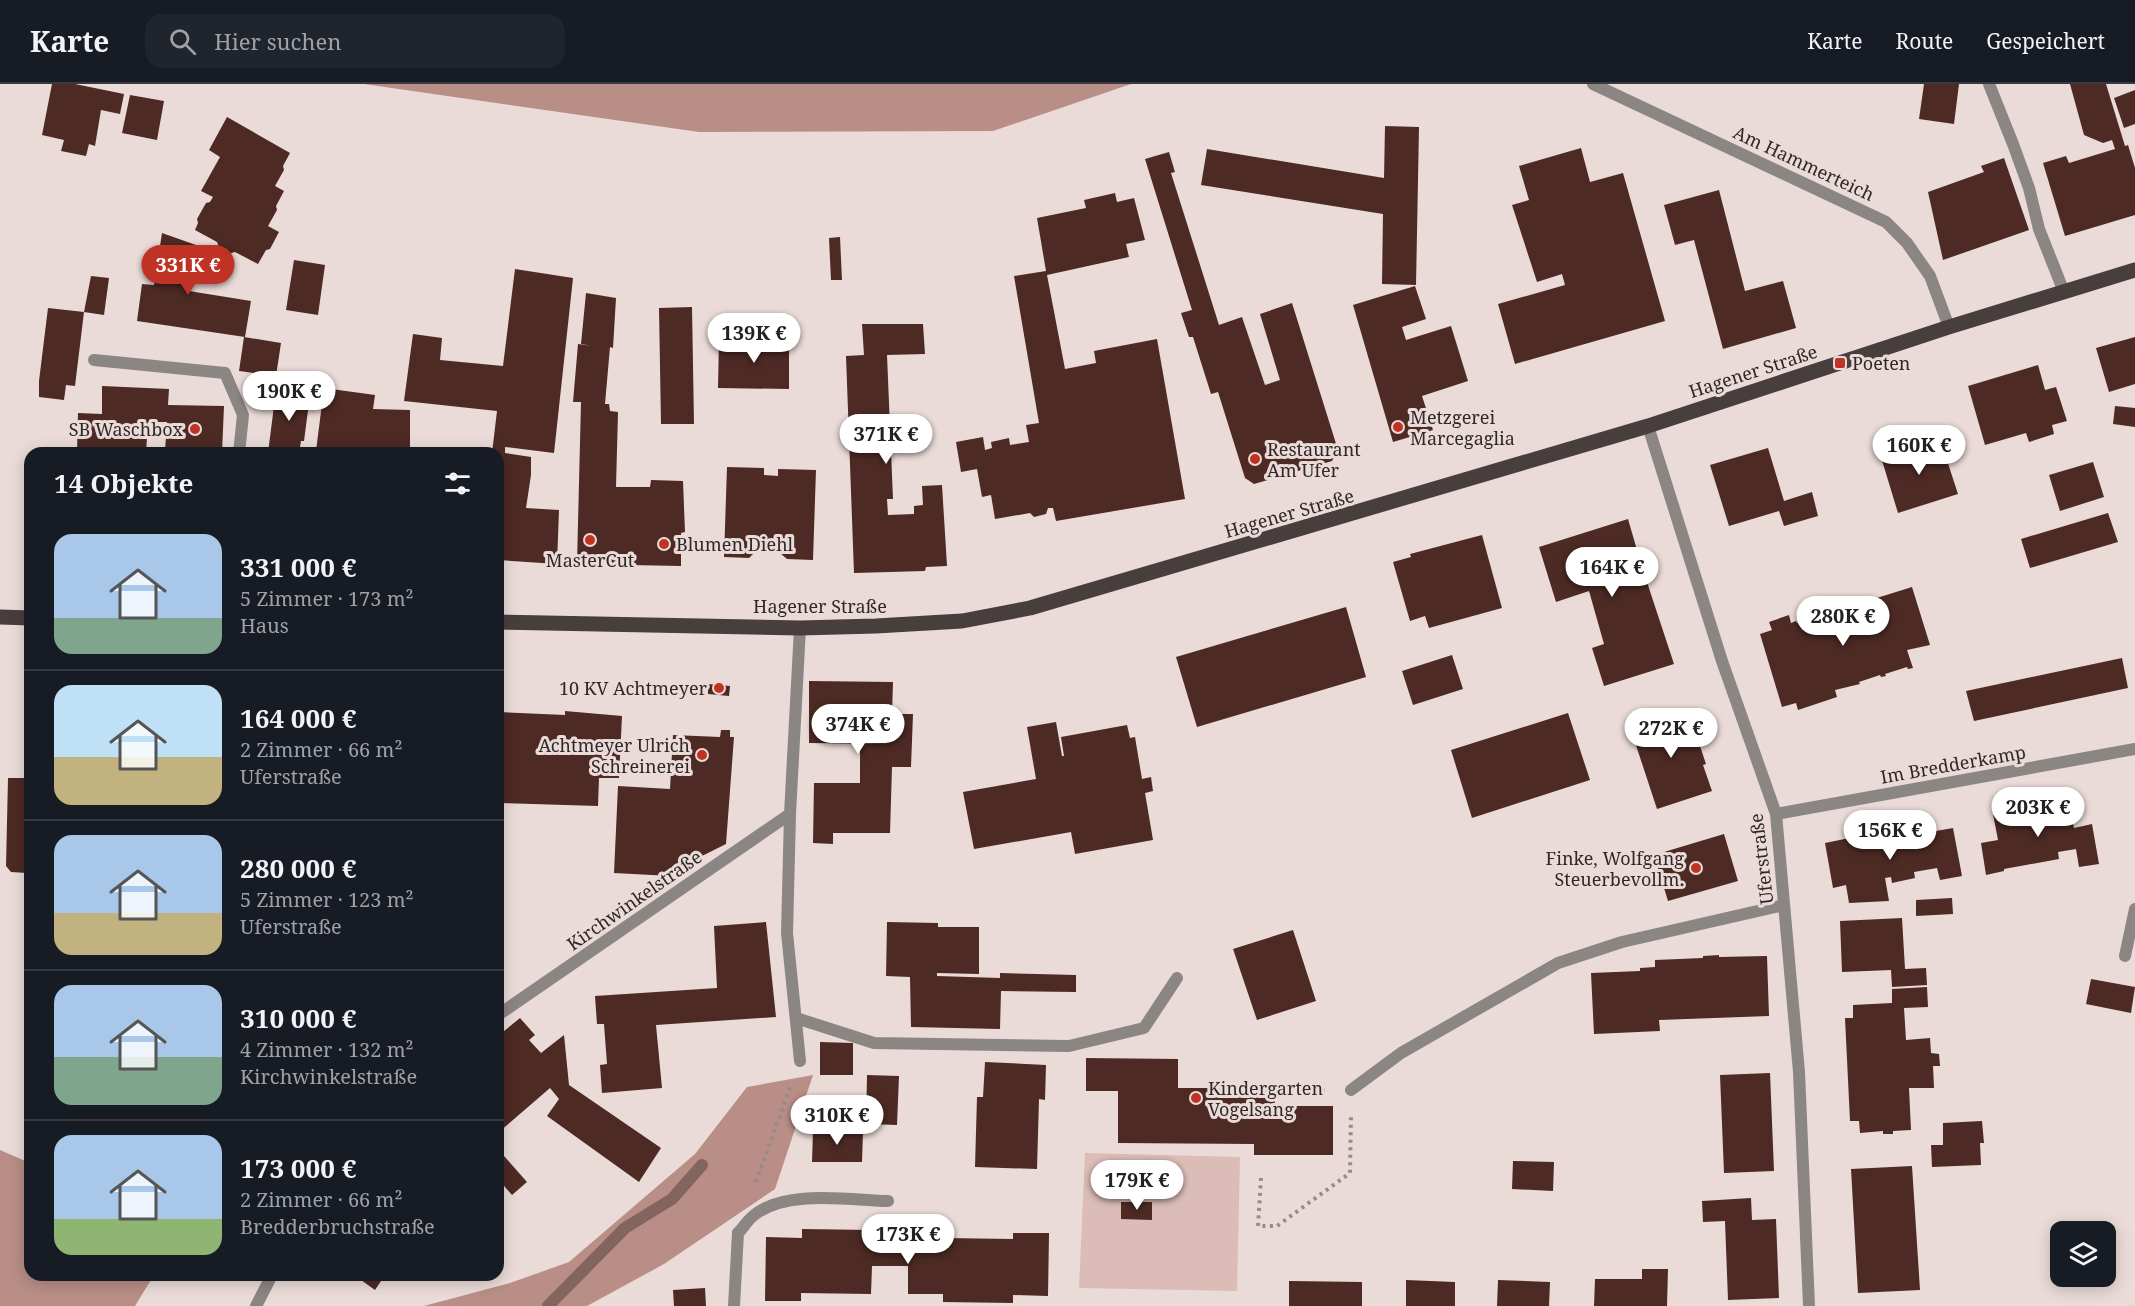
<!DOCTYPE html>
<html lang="de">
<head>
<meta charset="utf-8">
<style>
	body { margin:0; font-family:"Noto Serif",serif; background:#20242c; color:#f1f3f6; height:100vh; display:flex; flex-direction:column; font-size:22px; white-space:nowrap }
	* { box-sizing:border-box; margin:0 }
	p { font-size:20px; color:#9ea1a6 }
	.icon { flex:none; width:33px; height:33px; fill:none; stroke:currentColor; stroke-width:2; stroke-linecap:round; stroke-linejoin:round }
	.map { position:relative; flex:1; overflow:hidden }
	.details { position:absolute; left:24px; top:363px; width:480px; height:834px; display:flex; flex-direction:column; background:#171b24; border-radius:18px; box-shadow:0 3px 15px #0003 }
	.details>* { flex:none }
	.buttons { position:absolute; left:2050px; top:1137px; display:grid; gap:12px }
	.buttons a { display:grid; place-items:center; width:66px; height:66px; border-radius:12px; background:#171b24; box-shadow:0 3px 15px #0003; font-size:30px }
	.price { position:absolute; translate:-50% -51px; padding:0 14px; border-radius:21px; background:#fff; color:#222; font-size:20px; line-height:39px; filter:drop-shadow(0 2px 3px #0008) }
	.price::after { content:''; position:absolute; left:50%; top:36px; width:18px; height:14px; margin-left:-9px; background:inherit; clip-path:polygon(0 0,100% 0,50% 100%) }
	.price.active { background:#bf3224; color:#fff }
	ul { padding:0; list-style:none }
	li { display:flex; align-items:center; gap:18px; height:150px; padding:0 30px }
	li+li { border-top:2px solid #363941 }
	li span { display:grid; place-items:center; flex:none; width:168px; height:120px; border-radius:18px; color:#555 }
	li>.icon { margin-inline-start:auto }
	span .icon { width:72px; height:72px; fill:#fffc; stroke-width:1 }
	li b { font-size:26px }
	h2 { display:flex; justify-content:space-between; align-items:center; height:72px; padding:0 30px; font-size:26px }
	header { display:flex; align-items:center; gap:36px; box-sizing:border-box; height:84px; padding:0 30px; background:#171b24; border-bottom:2px solid #363941 }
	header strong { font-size:28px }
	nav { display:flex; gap:33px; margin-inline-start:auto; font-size:21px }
	.search { width:420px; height:54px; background:#20242c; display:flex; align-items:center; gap:15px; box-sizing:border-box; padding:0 21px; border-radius:18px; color:#9ea1a6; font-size:22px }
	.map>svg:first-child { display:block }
	.green { fill:#dbbcb6 }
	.forest { fill:#b88e86 }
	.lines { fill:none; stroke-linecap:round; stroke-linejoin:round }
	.stream { stroke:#83645f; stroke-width:12 }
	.building { fill:#4d2a24 }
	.path { stroke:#958b89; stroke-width:4; stroke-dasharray:3 4.5; stroke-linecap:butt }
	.lane { stroke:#8b8584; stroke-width:12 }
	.street { stroke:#8b8584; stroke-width:12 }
	.primary { stroke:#483e3d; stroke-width:15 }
	.poi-dot { fill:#bf3224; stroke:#eadbd8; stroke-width:2 }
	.labels { text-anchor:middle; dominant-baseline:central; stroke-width:6; stroke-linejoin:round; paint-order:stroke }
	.street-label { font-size:18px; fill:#2e2928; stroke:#eadbd8 }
	.poi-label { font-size:18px; fill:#2e2928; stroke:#eadbd8; text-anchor:start }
</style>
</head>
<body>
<header>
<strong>Karte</strong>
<div class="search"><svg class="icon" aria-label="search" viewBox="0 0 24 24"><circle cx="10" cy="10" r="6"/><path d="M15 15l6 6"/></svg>Hier suchen</div>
<nav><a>Karte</a><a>Route</a><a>Gespeichert</a></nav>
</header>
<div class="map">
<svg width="2135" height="1222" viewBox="0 0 2135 1222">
	<rect width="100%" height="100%" fill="#eadbd8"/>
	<path class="green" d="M1085 1069 1240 1073 1237 1207 1079 1204Z"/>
	<path class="forest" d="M364 0H1131L993 47 699 48Z
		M813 991 775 1105 664 1180 587 1222H424L510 1199 569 1178 695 1070 747 1003Z
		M0 1066 30 1079V1191H154L135 1222H0Z"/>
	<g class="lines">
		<path class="stream" d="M548 1222 625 1144 672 1115 702 1081"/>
	</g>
	<path class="building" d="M52 0H75L124 10 120 30 101 26 95 62 89 60 86 72 61 67 64 56 42 51Z
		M1924 0H1959L1954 40 1919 35Z
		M2070 0H2106L2125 62 2128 61 2135 84V131L2065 152 2043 79 2066 72 2069 79 2115 65 2112 56 2103 59 2084 51Z
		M2135 6V40L2124 44 2114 14Z
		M130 11 164 17 157 56 122 49Z
		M227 33 290 69 283 82 284 86 275 102 284 107 276 122 277 126 268 142 279 148 270 165 266 166 258 180 235 168 228 170 220 166 217 158 195 146 198 139 197 135 206 119 210 118 213 113 201 107 220 73 209 66Z
		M1385 42 1419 43 1416 201 1382 200 1383 130 1201 101 1207 65 1384 94Z
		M1581 64 1590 98 1623 89 1665 237 1515 280 1498 220 1565 201 1562 190 1537 198 1512 121 1529 116 1519 82Z
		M1169 68 1175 88 1171 89 1219 241 1242 233 1265 301 1280 296 1260 230 1292 219 1338 366 1332 377 1254 400 1245 394 1218 308 1211 310 1193 253H1189L1181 229 1192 226 1145 75Z
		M2004 74 2029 146 1943 176 1928 108 1984 88 1981 82Z
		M1719 106 1745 207 1783 197 1796 244 1723 265 1694 156 1675 161 1664 121Z
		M1115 109 1117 118 1134 114 1145 156 1126 160 1129 173 1047 191 1065 285 1096 279 1094 267 1157 255 1185 415 1056 437 1053 424H1048L1046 430 1034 433 1030 429 995 435 991 411 982 413 977 385 961 388 956 358 983 353 985 366 992 364 991 358 1009 354 1010 361 1029 358 1026 341 1039 339 1014 192 1046 187 1037 134 1086 124 1084 116Z
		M162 149 196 161 189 207 251 217 245 253 137 237 142 200 154 201Z
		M840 153 842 196H831L829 154Z
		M294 176 325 181 318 231 286 226Z
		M515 185 573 194 554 369 505 363V369L531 373V391L526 424 559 426 557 480 498 476V369H492L497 327 404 317 413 250 442 254 440 276 503 282Z
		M91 192 109 194 104 231 84 228Z
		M1415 202 1426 235 1402 243 1406 256 1451 242 1468 297 1422 312 1433 346 1393 358 1353 221Z
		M586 209 616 214 613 264 610 263 605 320H609L610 327 618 328 616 403H650L651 396 683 397 685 448 681 449V482L577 480 581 318H573L578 260 592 262 581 260Z
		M692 223 694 340H661L659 224Z
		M48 224 84 228 75 302 66 301 64 316 39 313V297Z
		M862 240H923L925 270 887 271 893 415H887L888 431 914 430V422L923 421 922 402 942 401 947 482 926 483 925 487 854 489 846 272 864 271Z
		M244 253 281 259 276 292 239 287Z
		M2135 253V300L2109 308 2096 264Z
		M719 254 789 255V305L718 304Z
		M2038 281 2045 306 2056 303 2067 337 2052 341 2054 350 2029 358 2026 349 1985 361 1968 302Z
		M102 302 169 305 168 321 224 322 222 369 165 367 167 338H148L146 369H77L78 329 102 330Z
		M324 304 375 311 373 325 410 326V369H374V365L368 364 367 369 316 367Z
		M276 306 310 311 304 357H301L299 369H268Z
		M2115 322 2135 324V343L2113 340Z
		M1940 355 1958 410 1898 429 1881 373Z
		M1768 364 1784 417 1812 408 1818 432 1784 442 1779 427 1729 442 1710 381Z
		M2093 378 2104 413 2060 427 2049 391Z
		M727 383 764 384V391L778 392V385L816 386 813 476 787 475 774 464 760 463 749 474 724 473Z
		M2108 429 2118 458 2030 484 2021 455Z
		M1628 435 1637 466 1646 470 1641 480 1674 580 1604 602 1592 564 1604 560 1589 507 1556 518 1539 463Z
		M1482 451 1502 524 1429 544 1425 532 1410 537 1393 478 1411 473 1410 470Z
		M1912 503 1930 561 1907 566 1913 584 1908 585 1907 583 1885 590 1886 592 1881 593 1880 591 1859 598 1860 600 1835 606 1837 613 1798 626 1796 619 1782 623 1760 550 1772 546 1769 538 1789 531 1791 539 1796 537 1797 539 1863 516 1864 518Z
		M1346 523 1366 593 1197 643 1176 573Z
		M1452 571 1463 605 1413 621 1402 587Z
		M2122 574 2128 604 1974 637 1966 607Z
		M809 597 893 598 892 630H913L911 683H892L890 749H833V760L813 759 814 699H860V660H892L809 659Z
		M708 600 730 602 729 612 708 610Z
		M1685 625 1694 651 1696 650 1706 680 1703 681 1712 707 1657 725 1630 643Z
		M565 627 622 632 619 694H599L598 722 498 719V628L565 631Z
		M1568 629 1590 696 1472 734 1451 666Z
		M1056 638 1062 672H1064L1061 653 1127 641 1130 654 1135 653 1142 695 1151 693 1153 707 1145 709 1153 756 1075 770 1071 748 974 765 963 708 1036 695 1027 643Z
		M721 646H730V653H734L726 760 696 775V778L671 792 614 789 618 702 670 705 673 651 720 653Z
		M8 694H30V787L27 789 11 788 6 782Z
		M2068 716 2074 744 2092 740 2099 780 2079 783 2076 765 2058 768 2059 775 2004 785V787L1986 791 1981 759 1998 756 1993 730Z
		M1953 744 1962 792 1940 796 1937 784 1914 788 1915 794 1892 799 1891 793 1885 794 1889 817 1849 819 1846 801 1833 804 1825 759 1874 749 1875 753 1903 748V750L1930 745V748Z
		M1724 750 1738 797 1668 817 1654 771Z
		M1952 814 1953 830 1916 832V816Z
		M1902 834 1905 885 1926 884 1927 901 1892 903 1891 886 1842 888 1840 837Z
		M766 838 776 933 656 941 662 1004 602 1009 600 981 607 980 604 940H597L595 912 717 904 714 842Z
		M887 838 938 839V843H979V890L937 889V892L1000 894V889L1076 891V908L1001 907 1000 945 911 943 910 893 886 892Z
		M1293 846 1316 917 1257 936 1233 865Z
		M1719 871V873L1767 872 1769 932 1659 936 1660 947 1594 950 1591 889 1640 887V884L1655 883V876L1703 874V872Z
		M2091 895 2135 903 2131 929 2086 920Z
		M1927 903 1928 923 1904 924 1906 956 1930 954 1931 969 1939 970 1940 982H1933L1934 1004H1909L1911 1046 1893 1047V1050H1883V1047L1860 1049 1859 1037H1850L1845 934H1853V921L1892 919V905Z
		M520 934 535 951 529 956 541 969 564 951 569 1001 661 1064 639 1098 547 1032 559 1015 550 1004 498 1049V952Z
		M820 958 853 959V991H820Z
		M1086 974 1178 975V1004H1274L1275 1022H1333V1071H1254V1060L1118 1059V1007H1086Z
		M985 978 1046 981 1045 1016 1039 1015 1037 1085 975 1083 977 1013H983Z
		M1770 989 1774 1087 1724 1089 1720 991Z
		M867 991 899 992 897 1041 866 1040Z
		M1982 1037 1984 1059H1980L1981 1081 1932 1083 1931 1061H1943V1039Z
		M813 1046 863 1047 862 1078H812Z
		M504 1072 527 1098 512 1111 498 1095V1078Z
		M1513 1077 1554 1078 1553 1107 1512 1105Z
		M1912 1082 1920 1206 1858 1209 1851 1085Z
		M1751 1114 1752 1136 1776 1135 1779 1214 1728 1216 1725 1137 1703 1138 1702 1117Z
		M1121 1118H1152V1136L1121 1135Z
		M802 1145 872 1146V1151L908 1152 909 1147H944V1154L1013 1155V1149H1049L1048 1212 1013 1211V1219L943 1218V1210H908V1182H872L871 1210 801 1209V1217H765L766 1153 802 1154Z
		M1642 1185H1668L1667 1222H1594L1595 1195H1642Z
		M354 1191H385L375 1206Z
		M1406 1196 1455 1198V1222H1406Z
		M1498 1196 1550 1198 1549 1222H1497Z
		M1289 1197 1362 1198V1222H1289Z
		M705 1204 706 1222H674L673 1206Z"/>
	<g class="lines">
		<path class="path" d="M1302 1005 1325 1006
			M1261 1094 1258 1142H1277L1350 1089 1351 1030
			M756 1098 791 1001"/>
		<path class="lane" d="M1989 0 2013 60 2029 104 2039 145 2064 208
			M94 276 225 289 243 331 239 369
			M2125 872 2135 825
			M796 934 874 959 1069 962 1144 944 1177 894
			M738 1149C743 1144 747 1137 753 1132 784 1105 849 1116 888 1117"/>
		<path class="street" d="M1593 0 1886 138 1907 159 1930 192 1949 243
			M1648 342 1722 577 1776 730 1799 988 1809 1222
			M790 730 787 849 800 977
			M1776 730 2135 665
			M498 931 790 730 800 544
			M1351 1006 1401 969 1558 879 1622 858 1784 821
			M256 1222 272 1191
			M734 1222 738 1149"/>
		<path class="primary" d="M0 533 30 534
			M498 538 800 544 876 542 962 537 1030 524 1648 342 1949 243 2135 186"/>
	</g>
	<g class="poi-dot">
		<rect x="1834" y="273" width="12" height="12" rx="3"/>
		<circle cx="1398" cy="343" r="6"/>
		<circle cx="195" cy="345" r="6"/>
		<circle cx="1255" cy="375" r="6"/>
		<circle cx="590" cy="456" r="6"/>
		<circle cx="664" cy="460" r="6"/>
		<circle cx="719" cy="604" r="6"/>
		<circle cx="702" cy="671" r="6"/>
		<circle cx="1696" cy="784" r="6"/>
		<circle cx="1196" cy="1014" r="6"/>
	</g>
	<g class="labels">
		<g class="street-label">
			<text transform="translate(1804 79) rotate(25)">Am Hammerteich</text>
			<text transform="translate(1753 287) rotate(-18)">Hagener Straße</text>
			<text transform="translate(1289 429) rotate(-16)">Hagener Straße</text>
			<text x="820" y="522">Hagener Straße</text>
			<text transform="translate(1953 680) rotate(-10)">Im Bredderkamp</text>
			<text transform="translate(1761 775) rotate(-97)">Uferstraße</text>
			<text transform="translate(634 816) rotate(-35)">Kirchwinkelstraße</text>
		</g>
		<g class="poi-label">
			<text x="1852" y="279">Poeten</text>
			<text x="1410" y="333">Metzgerei<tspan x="1410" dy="21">Marcegaglia</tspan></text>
			<text x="183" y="345" text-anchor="end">SB Waschbox</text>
			<text x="1267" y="365">Restaurant<tspan x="1267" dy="21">Am Ufer</tspan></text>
			<text x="676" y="460">Blumen Diehl</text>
			<text x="590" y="476" text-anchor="middle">MasterCut</text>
			<text x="707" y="604" text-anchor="end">10 KV Achtmeyer</text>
			<text x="690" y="661" text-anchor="end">Achtmeyer Ulrich<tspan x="690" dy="21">Schreinerei</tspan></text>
			<text x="1684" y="774" text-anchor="end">Finke, Wolfgang<tspan x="1684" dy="21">Steuerbevollm.</tspan></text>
			<text x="1208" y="1004">Kindergarten<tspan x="1208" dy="21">Vogelsang</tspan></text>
		</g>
	</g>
</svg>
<div class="buttons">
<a><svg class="icon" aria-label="layers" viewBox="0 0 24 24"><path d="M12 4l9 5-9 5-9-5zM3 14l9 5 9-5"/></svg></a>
</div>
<b class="price active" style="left:188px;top:212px">331K €</b>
<b class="price" style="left:754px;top:280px">139K €</b>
<b class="price" style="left:289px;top:338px">190K €</b>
<b class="price" style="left:886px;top:381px">371K €</b>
<b class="price" style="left:1919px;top:392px">160K €</b>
<b class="price" style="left:1612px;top:514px">164K €</b>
<b class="price" style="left:1843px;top:563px">280K €</b>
<b class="price" style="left:858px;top:671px">374K €</b>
<b class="price" style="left:1671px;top:675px">272K €</b>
<b class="price" style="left:2038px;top:754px">203K €</b>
<b class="price" style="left:1890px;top:777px">156K €</b>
<b class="price" style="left:837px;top:1062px">310K €</b>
<b class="price" style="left:1137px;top:1127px">179K €</b>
<b class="price" style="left:908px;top:1181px">173K €</b>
<section class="details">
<h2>14 Objekte<svg class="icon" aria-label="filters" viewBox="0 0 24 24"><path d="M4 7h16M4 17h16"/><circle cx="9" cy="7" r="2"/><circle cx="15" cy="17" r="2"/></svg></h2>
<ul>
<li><span style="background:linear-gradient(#a9c7e8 70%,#7fa58c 0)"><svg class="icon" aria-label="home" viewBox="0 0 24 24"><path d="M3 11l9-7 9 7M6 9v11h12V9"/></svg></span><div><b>331 000 €</b><p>5 Zimmer · 173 m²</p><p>Haus</p></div></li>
<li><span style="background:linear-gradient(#bfe0f5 60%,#c2b280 0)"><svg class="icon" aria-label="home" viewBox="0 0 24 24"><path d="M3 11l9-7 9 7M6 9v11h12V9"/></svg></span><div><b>164 000 €</b><p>2 Zimmer · 66 m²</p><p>Uferstraße</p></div></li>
<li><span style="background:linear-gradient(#a9c7e8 65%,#c2b280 0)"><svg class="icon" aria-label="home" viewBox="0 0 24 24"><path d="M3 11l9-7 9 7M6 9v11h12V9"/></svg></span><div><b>280 000 €</b><p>5 Zimmer · 123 m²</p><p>Uferstraße</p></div></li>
<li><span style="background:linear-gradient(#a9c7e8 60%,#7fa58c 0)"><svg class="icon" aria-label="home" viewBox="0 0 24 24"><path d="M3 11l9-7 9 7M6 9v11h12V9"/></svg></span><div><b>310 000 €</b><p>4 Zimmer · 132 m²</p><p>Kirchwinkelstraße</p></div></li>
<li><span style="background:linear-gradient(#a9c7e8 70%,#8fb573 0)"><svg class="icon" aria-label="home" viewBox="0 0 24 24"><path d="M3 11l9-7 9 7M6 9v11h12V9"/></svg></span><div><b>173 000 €</b><p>2 Zimmer · 66 m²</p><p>Bredderbruchstraße</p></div></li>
</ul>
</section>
</div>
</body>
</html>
